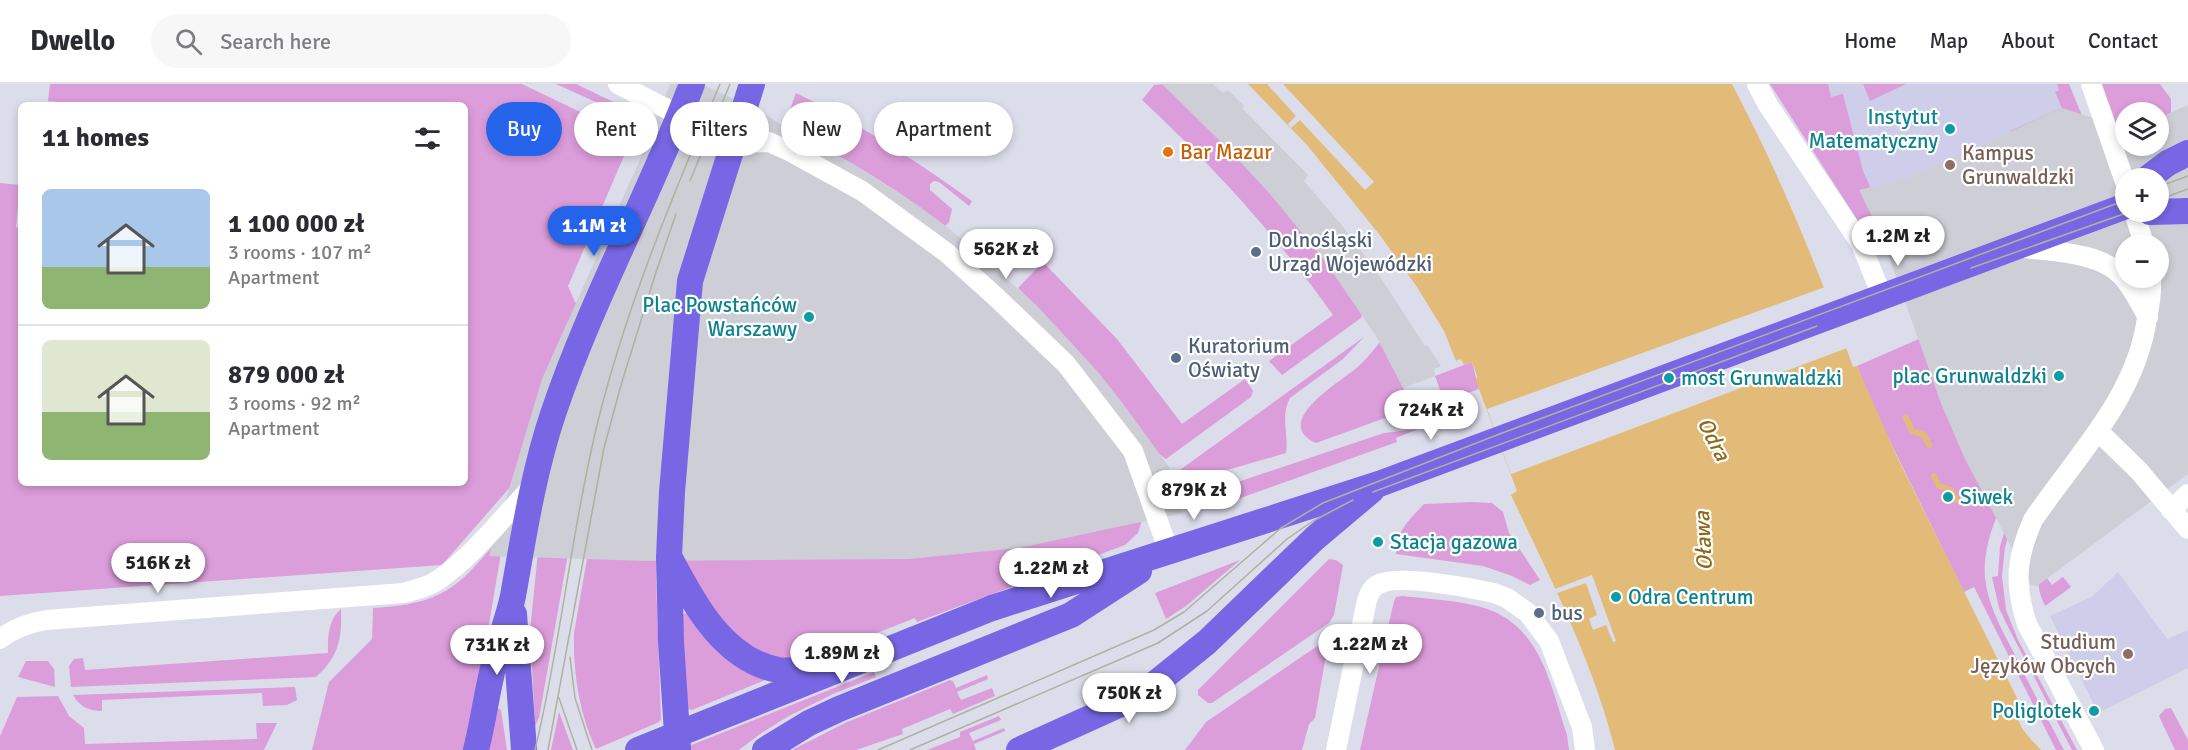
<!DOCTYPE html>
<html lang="en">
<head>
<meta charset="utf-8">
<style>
	body { margin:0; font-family:Signika,sans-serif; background:#f7f7f7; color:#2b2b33; height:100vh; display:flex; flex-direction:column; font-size:22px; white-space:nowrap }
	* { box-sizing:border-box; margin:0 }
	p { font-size:20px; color:#7c7c81 }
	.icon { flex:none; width:33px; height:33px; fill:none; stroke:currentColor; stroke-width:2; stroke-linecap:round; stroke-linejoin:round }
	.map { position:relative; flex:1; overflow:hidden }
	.sheet { position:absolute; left:18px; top:18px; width:450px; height:384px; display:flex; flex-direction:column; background:#fff; border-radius:9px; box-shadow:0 3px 9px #0003 }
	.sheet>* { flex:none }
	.top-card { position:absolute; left:486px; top:18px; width:570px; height:54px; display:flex; gap:12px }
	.controls { position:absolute; left:2115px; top:18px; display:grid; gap:12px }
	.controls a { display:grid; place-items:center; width:54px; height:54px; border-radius:50%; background:#fff; box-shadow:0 3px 9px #0003; font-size:30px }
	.price { position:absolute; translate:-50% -51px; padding:0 14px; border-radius:21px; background:#fff; color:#222; font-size:20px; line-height:39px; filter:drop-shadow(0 2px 3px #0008) }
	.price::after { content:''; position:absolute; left:50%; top:36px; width:18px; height:14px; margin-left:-9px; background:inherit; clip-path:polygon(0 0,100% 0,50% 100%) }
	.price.on { background:#2563eb; color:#fff }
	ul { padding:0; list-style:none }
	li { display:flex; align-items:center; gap:18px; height:150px; padding:0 24px }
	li+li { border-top:2px solid #e1e1e2 }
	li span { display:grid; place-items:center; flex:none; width:168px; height:120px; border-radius:9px; color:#555 }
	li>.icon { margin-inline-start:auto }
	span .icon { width:72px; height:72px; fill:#fffc; stroke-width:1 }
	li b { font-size:26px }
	h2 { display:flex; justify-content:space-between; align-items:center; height:72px; padding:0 24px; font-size:26px }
	.chip { padding:0 21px; border-radius:27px; background:#fff; box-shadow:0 3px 9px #0003; font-size:21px; line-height:54px }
	.chip.on { background:#2563eb; color:#fff }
	header { display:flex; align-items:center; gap:36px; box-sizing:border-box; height:84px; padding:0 30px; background:#fff; border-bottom:2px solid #e1e1e2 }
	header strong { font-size:28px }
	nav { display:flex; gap:33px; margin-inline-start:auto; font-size:21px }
	.search { width:420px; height:54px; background:#f7f7f7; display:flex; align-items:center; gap:15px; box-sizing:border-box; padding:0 21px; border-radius:33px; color:#7c7c81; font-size:22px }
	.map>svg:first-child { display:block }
	.education { fill:#cecdea }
	.green { fill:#dc9ddb }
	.plaza { fill:#ceced7; fill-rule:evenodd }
	.water { fill:#e3bb78 }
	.pier { fill:#dcddea }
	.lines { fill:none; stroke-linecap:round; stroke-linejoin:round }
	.stream { stroke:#e3bb78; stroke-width:6 }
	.minor { stroke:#fff; stroke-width:20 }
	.major { stroke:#7767e4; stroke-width:26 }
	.tram { stroke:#aeb29f; stroke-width:1.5 }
	.culture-dot { fill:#0f9aa8; stroke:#fff; stroke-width:2 }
	.food-dot { fill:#e8710a; stroke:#fff; stroke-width:2 }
	.education-dot { fill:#8d6e63; stroke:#fff; stroke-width:2 }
	.service-dot { fill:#5c6f8a; stroke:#fff; stroke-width:2 }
	.labels { text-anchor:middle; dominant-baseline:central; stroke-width:4.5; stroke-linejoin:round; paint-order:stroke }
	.culture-label { font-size:21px; fill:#0d838f; stroke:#fff; text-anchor:end }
	.food-label { font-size:21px; fill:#c56008; stroke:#fff; text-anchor:start }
	.education-label { font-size:21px; fill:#785e54; stroke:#fff; text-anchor:start }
	.service-label { font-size:21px; fill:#4e5e75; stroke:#fff; text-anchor:start }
	.water-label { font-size:22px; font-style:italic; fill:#8d6a19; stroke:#fff }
</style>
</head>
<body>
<header>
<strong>Dwello</strong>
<div class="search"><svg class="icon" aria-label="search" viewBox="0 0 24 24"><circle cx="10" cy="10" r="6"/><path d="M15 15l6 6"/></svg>Search here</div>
<nav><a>Home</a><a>Map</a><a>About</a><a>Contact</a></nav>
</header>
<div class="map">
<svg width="2188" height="666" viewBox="0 0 2188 666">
	<rect width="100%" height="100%" fill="#dcddea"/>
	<path class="education" d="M1770 0H2069L2082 31 1882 153 1871 157Z
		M2118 488 2167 555 2188 546V584L2098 629 2050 532 2093 512Z"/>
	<path class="green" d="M50 0H522L624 49 630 58 568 202 575 218 579 221 512 401 442 481 0 512V99L20 101 16 143 21 144V399H465V21H86L48 17Z
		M556 0H576L624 23 620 29Z
		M1162 0C1213 47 1261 97 1305 151 1325 176 1345 202 1362 230L1361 234 1282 291 1269 277 1333 231C1277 152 1213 82 1142 16L1154 1Z
		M1770 0H1828L1831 13 1843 10 1863 87 1885 136 1882 153 1871 157Z
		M1863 0H1906L1870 17Z
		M2057 0H2069L2082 32 2019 67 2010 47 2062 24 2055 8 2059 6Z
		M2102 0H2160L2171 15V29L2159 35 2158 28H2126L2125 48 2120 50Z
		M796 9C858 39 915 76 972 117L969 122 939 98 934 97 930 100V106L952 125 949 138 945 142C898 106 848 75 795 49 785 35 791 23 796 9Z
		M1043 178 1117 255 1182 340 1245 295 1253 307 1251 313 1166 375 1159 370C1116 310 1071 255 1018 204Z
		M1364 253 1343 275 1290 314C1280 332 1289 350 1286 369L1217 389 1177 388Z
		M1921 254 1999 427C1990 448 1983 471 1985 494 1988 521 2001 544 2013 567 2029 601 2047 633 2064 666H2056L1974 503 1964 508 1878 333 1857 282Z
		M1380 258C1388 272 1411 311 1407 326L1316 359C1271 339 1338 299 1354 286 1364 278 1372 268 1380 258Z
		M1472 278 1479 305 1450 315 1443 314 1435 292Z
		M1418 345 1396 354 1397 358 1218 422 1212 419 1204 424 1189 421 1190 414 1384 349Z
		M660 374 656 497 661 636 657 639 596 665C579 629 573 589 574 549L592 446Z
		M583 385 539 634 535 642 530 547 542 428Z
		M1472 418 1492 419 1503 428 1509 449 1540 496 1530 501 1512 492 1483 482 1396 470C1395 448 1410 435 1424 420Z
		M1142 436 1138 449 1125 461 917 538 915 534 859 556 860 561 826 574 781 578 736 555 691 496 680 457Z
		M2005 446 2010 448 2005 463 2002 492 2006 526 2018 556 2077 666H2072L2006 539 1999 524 1992 493 1998 492 2000 462Z
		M504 451 484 570 464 666H312L329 598 372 555 373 524C416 521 445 516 475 482 485 472 493 460 504 451Z
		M1329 475 1336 476 1343 481 1334 531 1329 539 1212 619H1208L1198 611V606Z
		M1240 476 1186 522 1166 535 1155 509Z
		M2042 487 2052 501 2063 493 2071 503 2045 522C2039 509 2036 500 2042 487Z
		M1402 512C1428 515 1456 516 1481 523 1541 540 1550 600 1567 651L1569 666H1360L1394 517 1396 513Z
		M341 525C342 555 339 572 316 593L71 603 69 582 74 575 83 574 85 586 328 569C328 553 328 536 341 525Z
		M687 529 766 595 765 596 692 626 688 625 681 531Z
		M1329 554 1315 634 1309 640 1302 666H1185L1206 638Z
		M26 577H48L54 585 55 603 18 593Z
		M874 588 876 593 833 610 789 632 760 650 739 666H690L689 662Z
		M987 591 988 595 957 608 961 616 992 604 995 612 953 630 950 625 902 645 903 650 856 666H792L845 639 950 596 953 597 956 604Z
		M295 603 297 616 287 621 263 622 262 609 102 616V627C89 627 80 623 73 611Z
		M58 612 69 632 84 644 85 660 257 655 256 639H277L264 666H0V652L17 613Z
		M497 624 501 626 507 666H487Z
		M2171 624 2188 656V666H2175L2159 632 2165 625Z
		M559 628 573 666H551Z
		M999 632 1001 636 969 649 973 657 1004 644 1005 647 974 660 976 666H927L960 653V648Z"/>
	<path class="plaza" d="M670 0H702L759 27 795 49 853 80 916 120 951 146 1036 221 1098 288 1124 321 1169 383 1183 429 1019 464 909 475 646 477 489 472 542 295 642 71Z
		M1162 0H1213L1223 9 1228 6 1244 22 1243 25 1308 91 1304 97 1340 139 1375 185 1425 262 1427 261 1441 282 1434 285 1435 292 1403 304 1376 252 1324 176 1266 105 1224 61Z
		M2188 21V390L2037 502 2031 501 1965 375 1942 322 1882 153 1859 106 1907 94 2062 24 2125 44 2126 62H2158L2159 34ZM2126 94H2158V128H2126ZM2126 160H2158V194H2126Z"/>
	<path class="water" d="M1248 0H1732C1780 91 1819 186 1853 283L1857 282 1897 373 2019 618C2013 641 2027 650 2041 666H1615C1593 577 1550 494 1511 411L1517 407 1476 297 1477 292 1472 278 1464 281 1461 275 1456 277 1444 247 1417 203 1379 150 1307 61Z"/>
	<path class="pier" d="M1267 0H1283L1374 98 1365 106 1300 36 1291 44 1288 40 1296 32Z
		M1825 203 1847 264 1511 390 1487 325Z
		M1592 491 1616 557 1613 558 1606 541 1593 546 1589 535 1597 531 1586 499 1557 509 1555 505Z"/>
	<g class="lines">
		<path class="stream" d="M1906 334 1912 347 1924 351 1929 361
			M1934 392 1939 402 1951 406 1956 416"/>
		<path class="minor" d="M618 0 734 59 769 58 791 68 862 107 947 169 996 213 1066 280 1133 367 1169 468
			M1757 0 1768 21 1861 160 1882 212
			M2091 0 2126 101
			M2134 128 2144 160
			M2017 163C2050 168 2100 167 2123 193 2133 204 2140 220 2148 233
			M2098 347 2139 387 2188 445
			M2171 426 2188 410
			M0 555C14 544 28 539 46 536L403 509C415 506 428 503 438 496 474 471 502 434 532 403
			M1336 666 1367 516C1369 510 1372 504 1377 501 1397 489 1470 504 1494 509L1507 514 1528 529 1549 557 1582 643 1585 666
			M2094 666 2027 540C2014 501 2016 474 2033 436 2076 372 2136 314 2147 234 2150 220 2152 208 2151 194"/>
		<path class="major" d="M2148 94 2168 79 2188 69
			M2150 128 2188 127
			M671 476C694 520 724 576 778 586 792 588 806 585 820 583
			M514 530 524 666
			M678 664 671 558 669 473 672 408 690 197 752 0
			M476 666C484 634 488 600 497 568 502 549 509 531 513 512 524 450 533 390 553 330 591 217 649 112 692 0
			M638 666 992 524 1379 400 2126 122
			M765 666 809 639 839 625 1071 531 1139 487
			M1019 666 1121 620 1156 599 1207 558 1315 454 1372 406"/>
		<path class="tram" d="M690 97 730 0
			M2158 103 2188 92
			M2158 116 2188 105
			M1971 184 2129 128
			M1373 408 1817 242
			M570 573 575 614 592 666
			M559 614 577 666
			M535 666C561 559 571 448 597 341 626 223 673 111 720 0
			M548 666 604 364 621 301 656 188 676 130
			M878 666 1154 546 1184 528 1281 444 1323 419 1497 351 2126 116
			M910 666 1158 559 1207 527 1287 455 1313 437 1353 416"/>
	</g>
	<g class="culture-dot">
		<circle cx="1950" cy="45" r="6"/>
		<circle cx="809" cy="233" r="6"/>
		<circle cx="2059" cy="292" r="6"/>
		<circle cx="1669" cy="294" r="6"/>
		<circle cx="1948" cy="413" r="6"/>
		<circle cx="1378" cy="458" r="6"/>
		<circle cx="1616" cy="513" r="6"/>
		<circle cx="2094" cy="627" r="6"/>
	</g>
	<circle class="food-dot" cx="1168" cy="68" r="6"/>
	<g class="education-dot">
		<circle cx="1950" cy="81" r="6"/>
		<circle cx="2128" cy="570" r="6"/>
	</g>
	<g class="service-dot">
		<circle cx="1256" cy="168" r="6"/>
		<circle cx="1176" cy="274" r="6"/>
		<circle cx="1539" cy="529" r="6"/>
	</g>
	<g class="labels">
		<g class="culture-label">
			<text x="1938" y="33">Instytut<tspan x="1938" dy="24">Matematyczny</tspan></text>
			<text x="797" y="221">Plac Powstańców<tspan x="797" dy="24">Warszawy</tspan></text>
			<text x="2047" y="292">plac Grunwaldzki</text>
			<text x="1681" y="294" text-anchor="start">most Grunwaldzki</text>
			<text x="1960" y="413" text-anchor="start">Siwek</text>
			<text x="1390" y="458" text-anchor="start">Stacja gazowa</text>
			<text x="1628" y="513" text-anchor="start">Odra Centrum</text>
			<text x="2082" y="627">Poliglotek</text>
		</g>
		<g class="food-label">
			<text x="1180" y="68">Bar Mazur</text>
		</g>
		<g class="education-label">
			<text x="1962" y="69">Kampus<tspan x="1962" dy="24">Grunwaldzki</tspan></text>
			<text x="2116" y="558" text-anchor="end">Studium<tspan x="2116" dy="24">Języków Obcych</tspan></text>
		</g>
		<g class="service-label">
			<text x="1268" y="156">Dolnośląski<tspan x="1268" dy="24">Urząd Wojewódzki</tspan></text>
			<text x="1188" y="262">Kuratorium<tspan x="1188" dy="24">Oświaty</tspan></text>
			<text x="1551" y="529">bus</text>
		</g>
		<g class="water-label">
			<text transform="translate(1714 355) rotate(63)">Odra</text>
			<text transform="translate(1703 457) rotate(-93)">Oława</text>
		</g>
	</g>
</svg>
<div class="controls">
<a><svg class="icon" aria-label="layers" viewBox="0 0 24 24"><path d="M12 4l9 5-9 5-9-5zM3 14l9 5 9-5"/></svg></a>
<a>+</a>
<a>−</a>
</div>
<b class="price on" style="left:594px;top:173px">1.1M zł</b>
<b class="price" style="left:1898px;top:183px">1.2M zł</b>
<b class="price" style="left:1006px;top:196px">562K zł</b>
<b class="price" style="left:1431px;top:357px">724K zł</b>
<b class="price" style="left:1194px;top:437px">879K zł</b>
<b class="price" style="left:158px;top:510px">516K zł</b>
<b class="price" style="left:1051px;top:515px">1.22M zł</b>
<b class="price" style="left:1370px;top:591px">1.22M zł</b>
<b class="price" style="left:497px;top:592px">731K zł</b>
<b class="price" style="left:842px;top:600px">1.89M zł</b>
<b class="price" style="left:1129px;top:640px">750K zł</b>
<div class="top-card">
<a class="chip on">Buy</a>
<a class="chip">Rent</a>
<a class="chip">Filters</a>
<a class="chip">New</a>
<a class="chip">Apartment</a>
</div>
<section class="sheet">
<h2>11 homes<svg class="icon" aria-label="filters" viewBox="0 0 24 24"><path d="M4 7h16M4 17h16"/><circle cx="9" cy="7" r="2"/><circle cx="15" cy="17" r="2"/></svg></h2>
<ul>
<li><span style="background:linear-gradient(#a9c7e8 65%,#8fb573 0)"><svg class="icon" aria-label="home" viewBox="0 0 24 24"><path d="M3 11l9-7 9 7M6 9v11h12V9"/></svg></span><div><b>1 100 000 zł</b><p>3 rooms · 107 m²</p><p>Apartment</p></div></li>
<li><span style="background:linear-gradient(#dfe7d0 60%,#8fb573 0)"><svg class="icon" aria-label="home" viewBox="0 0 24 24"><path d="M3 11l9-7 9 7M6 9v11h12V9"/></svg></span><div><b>879 000 zł</b><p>3 rooms · 92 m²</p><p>Apartment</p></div></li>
</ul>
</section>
</div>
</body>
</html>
